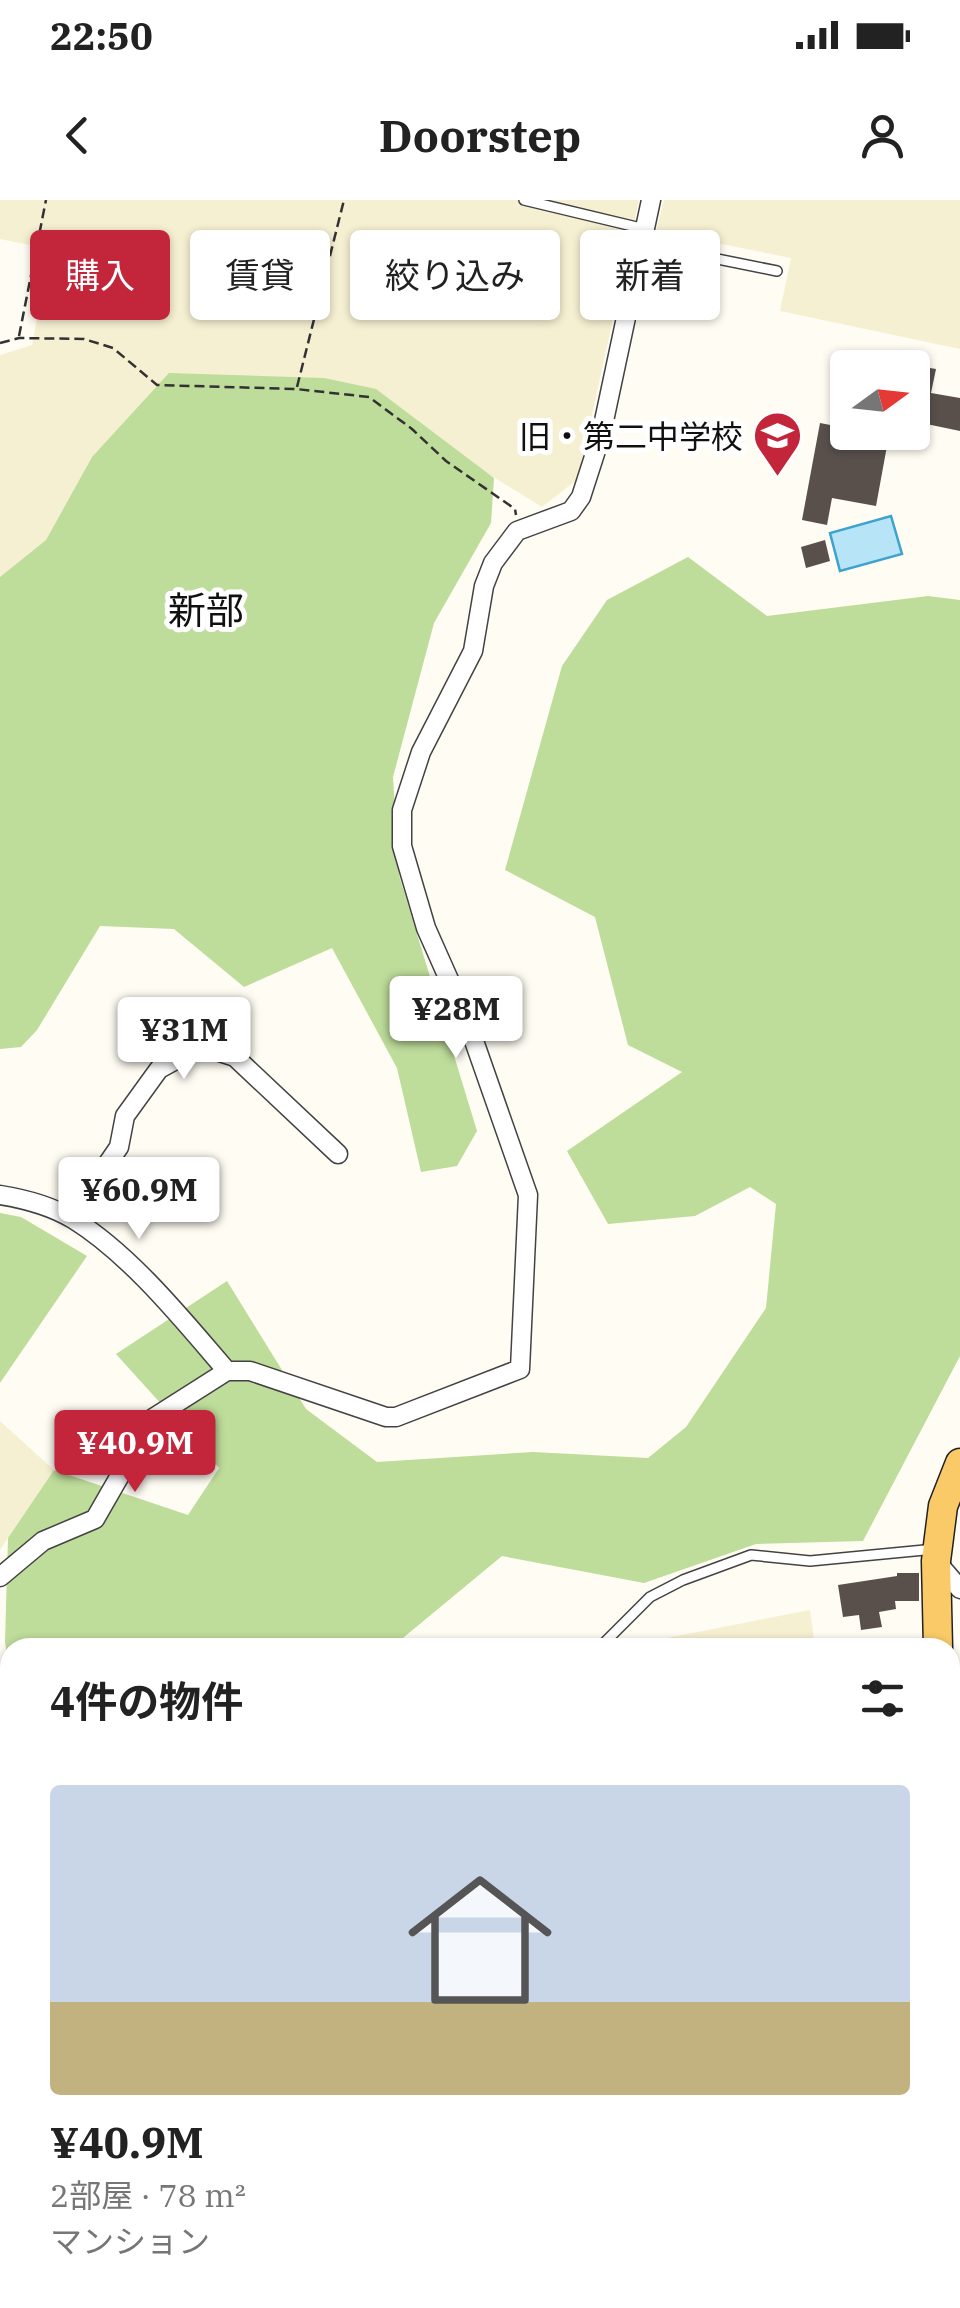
<!DOCTYPE html>
<html lang="ja">
<head>
<meta charset="utf-8">
<style>
	body { margin:0; font-family:"IBM Plex Serif","Noto Sans JP",serif; background:#f6f6f6; color:#222; height:100vh; display:flex; flex-direction:column; font-size:38px; white-space:nowrap }
	* { box-sizing:border-box; margin:0 }
	p { font-size:32px; color:#767676 }
	.icon { flex:none; width:55px; height:55px; fill:none; stroke:currentColor; stroke-width:2; stroke-linecap:round; stroke-linejoin:round }
	.map { position:relative; flex:1; overflow:hidden }
	.panel { position:absolute; left:0px; top:1438px; width:960px; height:672px; display:flex; flex-direction:column; background:#fff; border-radius:30px 30px 0 0; box-shadow:0 2px 8px #0004 }
	.panel>* { flex:none }
	.banner { position:absolute; left:30px; top:30px; width:900px; height:90px; display:flex; gap:20px }
	.needle { width:65px; rotate:75deg }
	.controls { position:absolute; left:830px; top:150px; display:grid; gap:20px }
	.controls a { display:grid; place-items:center; width:100px; height:100px; border-radius:10px; background:#fff; box-shadow:0 2px 8px #0004; font-size:50px }
	.price { position:absolute; translate:-50% -85px; padding:0 22px; border-radius:10px; background:#fff; color:#222; font-size:32px; line-height:65px; filter:drop-shadow(0 2px 5px #0008) }
	.price::after { content:''; position:absolute; left:50%; top:60px; width:30px; height:22px; margin-left:-15px; background:inherit; clip-path:polygon(0 0,100% 0,50% 100%) }
	.price.on { background:#c3253a; color:#fff }
	ul { padding:0; list-style:none }
	li { display:grid; align-content:center; gap:20px; height:530px; padding:0 50px }
	li span { display:grid; place-items:center; height:310px; border-radius:10px; color:#555 }
	li>.icon { margin-inline-start:auto }
	span .icon { width:180px; height:180px; fill:#fffc; stroke-width:1 }
	li b { font-size:42px }
	h2 { display:flex; justify-content:space-between; align-items:center; height:120px; padding:0 50px; font-size:42px }
	.chip { padding:0 35px; border-radius:10px; background:#fff; box-shadow:0 2px 8px #0004; font-size:35px; line-height:90px }
	.chip.on { background:#c3253a; color:#fff }
	.status { display:flex; justify-content:space-between; align-items:center; height:70px; padding:0 50px; background:#fff; direction:ltr }
	.status svg { height:28px; fill:currentColor }
	header { display:flex; justify-content:space-between; align-items:center; height:130px; padding:0 50px; background:#fff; font-size:45px; font-weight:800 }
	.map>svg:first-child { display:block }
	.farmland { fill:#f6f0d2 }
	.forest { fill:#bedc9a }
	.water { fill:#b7e5f7; stroke:#3da2cf; stroke-width:2.5 }
	.lines { fill:none; stroke-linecap:round; stroke-linejoin:round }
	.stream { stroke:#3da2cf; stroke-width:5 }
	.building { fill:#59504c }
	.service-casing { stroke:#434343; stroke-width:12 }
	.minor-casing { stroke:#434343; stroke-width:21 }
	.primary-casing { stroke:#212121; stroke-width:31 }
	.path { stroke:#323232; stroke-width:2.5; stroke-dasharray:10 5; stroke-linecap:butt }
	.service { stroke:#fff; stroke-width:9 }
	.minor { stroke:#fff; stroke-width:18 }
	.primary { stroke:#faca68; stroke-width:28 }
	.labels { text-anchor:middle; dominant-baseline:central; stroke-width:10; stroke-linejoin:round; paint-order:stroke }
	.poi-label { font-size:32px; fill:#101010; stroke:#fff; text-anchor:end }
	.quarter-label { font-size:38px; fill:#101010; stroke:#fff }
</style>
</head>
<body>
<div class="status"><b>22:50</b><svg viewBox="0 0 49 12"><path d="M0 12V9h3v3zM5 12V6h3v6zM10 12V3h3v9zM15 12V0h3v12zM26 1h20v11H26zM47 4h2v5h-2z"/></svg></div>
<header><svg class="icon" aria-label="back" viewBox="0 0 24 24"><path d="M15 5l-7 7 7 7"/></svg>Doorstep<svg class="icon" aria-label="person" viewBox="0 0 24 24"><circle cx="12" cy="8" r="4"/><path d="M4 21q1-7 8-7t8 7"/></svg></header>
<div class="map">
<svg width="960" height="2108" viewBox="0 0 960 2108">
	<rect width="100%" height="100%" fill="#fffcf3"/>
	<path class="farmland" d="M0 0H639L578 279 542 307 448 249 92 257 46 340 0 377V155L32 145 50 49 0 39Z
		M664 0H960V149L780 111 791 58 656 31Z
		M0 1221 54 1270 0 1350Z
		M810 1410 815 1447H652L656 1440Z
		M0 1534 10 1538V1649L0 1690Z
		M0 2070 10 2074V2100H515L497 2108H0Z"/>
	<path class="forest" d="M169 173 324 178 376 189 494 278 491 323 434 423 393 577 399 675 477 931 457 966 421 972 397 868 332 748 244 787 174 729 100 726 37 830 21 847 0 849V377L46 340 92 257Z
		M688 357 767 416 928 396 960 400V1156L863 1341 756 1344 644 1383 502 1356 392 1447 10 1448V1473L5 1442 8 1338 54 1270 188 1315 219 1268 116 1154 227 1081 306 1209 377 1262 533 1252 648 1258 686 1227 766 1108 776 1004 750 987 695 1016 608 1024 567 951 682 872 628 845 595 717 505 670 562 466 607 400Z
		M0 1013 21 1017 87 1056 0 1183Z
		M0 1852 10 1856V2012L0 2020Z"/>
	<path class="water" d="M891 316 902 354 840 371 830 333Z"/>
	<g class="lines">
		<path class="stream" d="M956 1521 960 1517
			M809 2100V2108
			M909 2100 912 2108
			M223 2108 234 2100"/>
	</g>
	<path class="building" d="M912 165 936 169 931 193 960 198V231L912 221Z
		M820 223 846 228 845 232 889 235 876 306 832 298 827 325 802 320Z
		M825 340 830 361 806 368 801 347Z
		M897 1373H919V1401H895L896 1409 879 1412 882 1427 861 1430 859 1415 843 1417 838 1385 897 1376Z"/>
	<g class="lines">
		<defs>
			<path id="service" d="M524 0 645 29
				M643 44 777 71
				M599 1448 650 1397 683 1380 751 1355 810 1361 935 1349
				M385 2100 388 2108"/>
			<path id="minor" d="M0 995C25 999 51 1006 73 1019 131 1055 183 1120 227 1171
				M71 1017 119 947 125 916 159 869 201 846 235 857 338 954
				M936 1361 960 1389
				M0 1377 43 1341 95 1319 153 1218 227 1171H250L386 1217H396L520 1169 528 995 466 818 426 728 402 646V610L421 552 473 451 484 386 493 363 517 331 571 311 581 297 601 235 651 0
				M950 1588H960
				M950 1723H960
				M554 2108 569 2100"/>
			<path id="primary" d="M938 1448 936 1361 943 1306 960 1263
				M934 2100 937 2108"/>
		</defs>
		<use href="#service" class="service-casing"/>
		<use href="#minor" class="minor-casing"/>
		<use href="#primary" class="primary-casing"/>
		<path class="path" d="M19 136 46 0
			M0 143 19 138 84 139 113 148 157 185 296 189 369 197 412 229 446 261 515 309 516 315
			M297 187 344 0"/>
		<use href="#service" class="service"/>
		<use href="#minor" class="minor"/>
		<use href="#primary" class="primary"/>
	</g>
	<defs>
		<symbol id="school-pin" viewBox="-11 -11 22 30"><path d="M0 17L-7.5 6A9.5 9.5 0 1 1 7.5 6Z" fill="#c3253a" stroke="#fff"/><path d="M0-5L7-2L0 1L-7-2ZM-4 1L0 2.5L4 1V4Q0 6-4 4Z" fill="#fff"/></symbol>
	</defs>
	<g fill-rule="evenodd">
		<use href="#school-pin" x="750" y="208" width="55" height="75"/>
	</g>
	<g class="labels">
		<g class="poi-label">
			<text x="743" y="236">旧・第二中学校</text>
		</g>
		<g class="quarter-label">
			<text x="206" y="409">新部</text>
		</g>
	</g>
</svg>
<div class="controls">
<a><svg class="needle" viewBox="-14 -14 28 28"><path d="M0-13l5 13h-10z" fill="#e53935"/><path d="M0 13l5-13h-10z" fill="#767676"/></svg></a>
</div>
<b class="price" style="left:456px;top:861px">¥28M</b>
<b class="price" style="left:184px;top:882px">¥31M</b>
<b class="price" style="left:139px;top:1042px">¥60.9M</b>
<b class="price on" style="left:135px;top:1295px">¥40.9M</b>
<div class="banner">
<a class="chip on">購入</a>
<a class="chip">賃貸</a>
<a class="chip">絞り込み</a>
<a class="chip">新着</a>
</div>
<section class="panel">
<h2>4件の物件<svg class="icon" aria-label="filters" viewBox="0 0 24 24"><path d="M4 7h16M4 17h16"/><circle cx="9" cy="7" r="2"/><circle cx="15" cy="17" r="2"/></svg></h2>
<ul>
<li><span style="background:linear-gradient(#c9d6e8 70%,#c2b280 0)"><svg class="icon" aria-label="home" viewBox="0 0 24 24"><path d="M3 11l9-7 9 7M6 9v11h12V9"/></svg></span><div><b>¥40.9M</b><p>2部屋 · 78 m²</p><p>マンション</p></div></li>
</ul>
</section>
</div>
</body>
</html>
